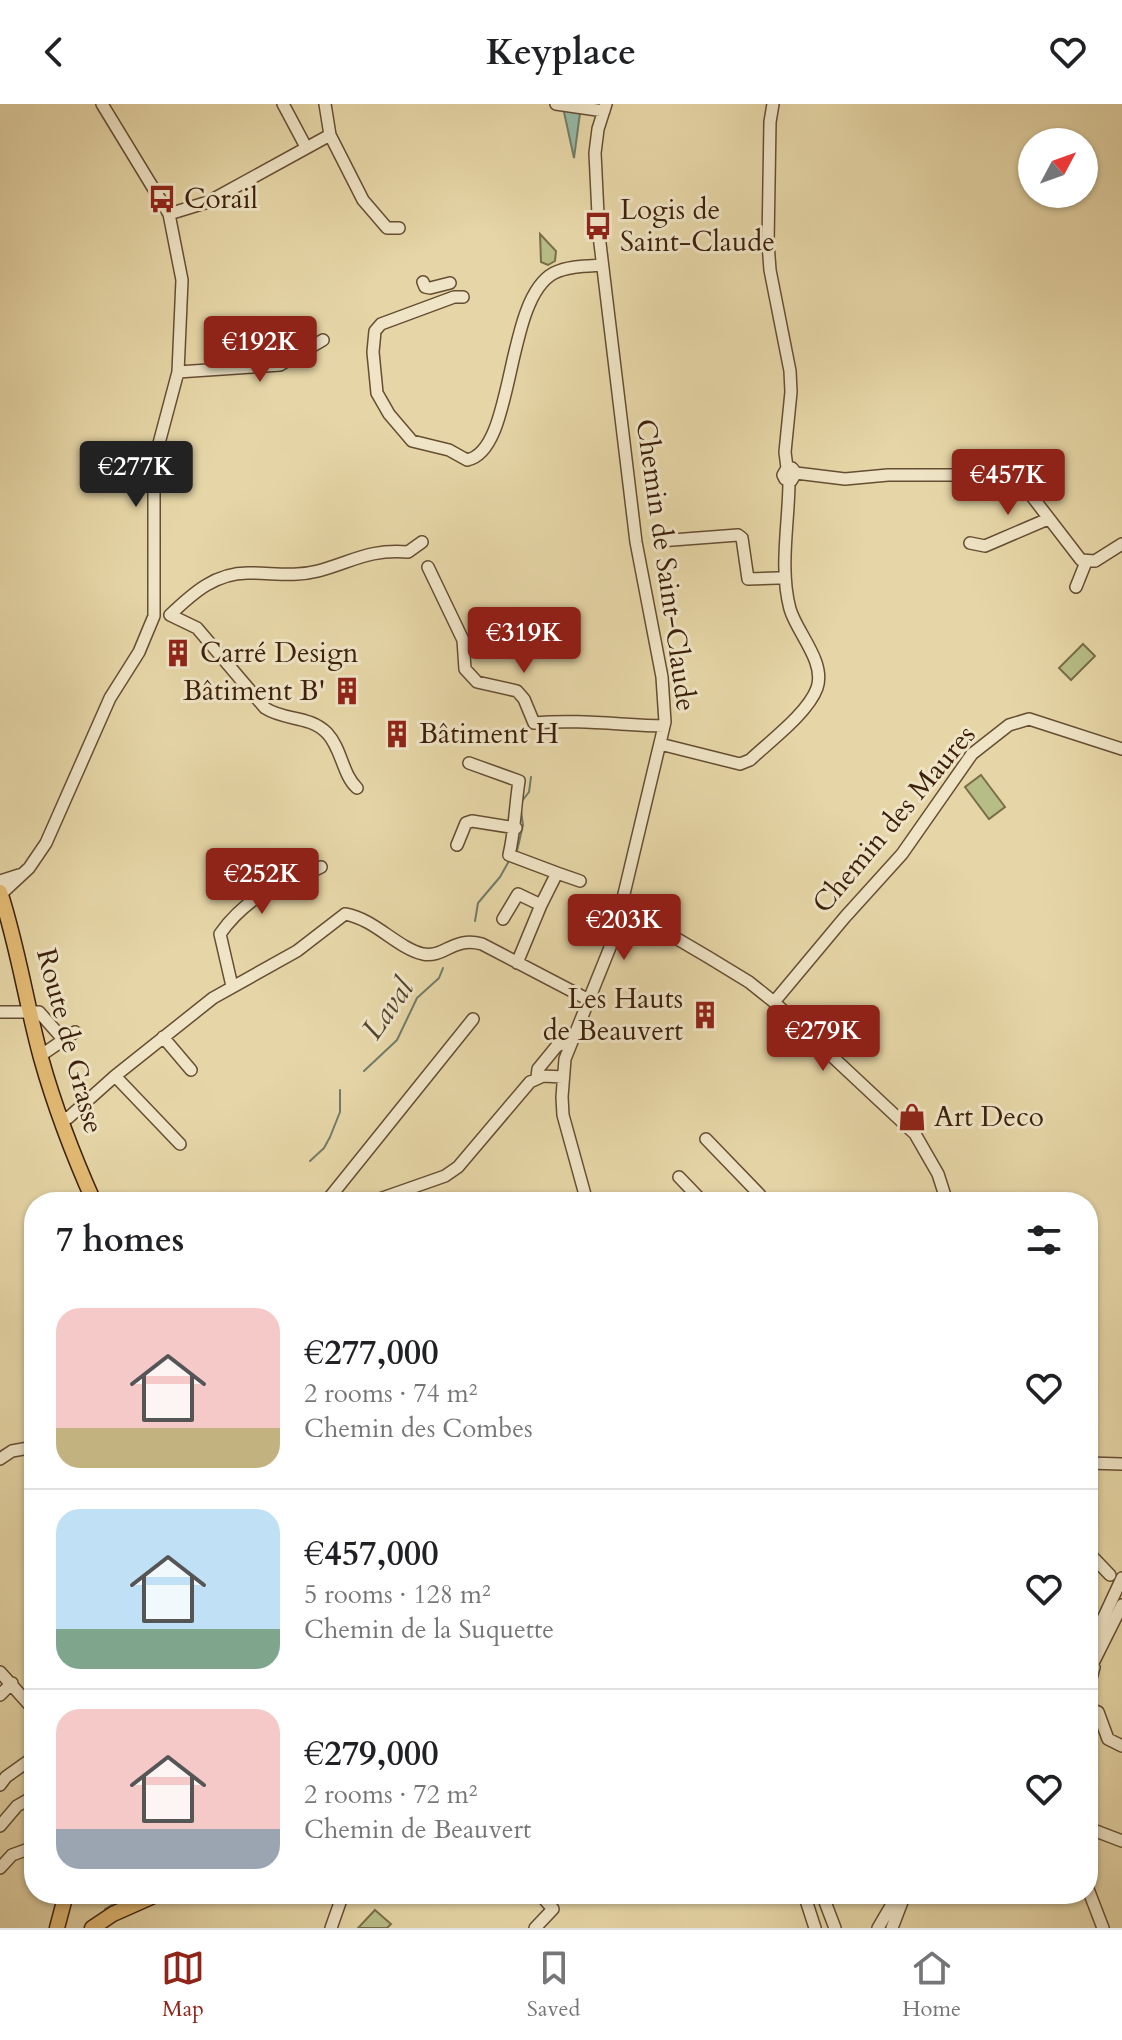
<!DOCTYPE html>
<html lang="en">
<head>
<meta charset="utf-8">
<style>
	body { margin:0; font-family:Cardo,serif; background:#f2f2f2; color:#202124; height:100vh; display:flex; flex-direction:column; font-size:30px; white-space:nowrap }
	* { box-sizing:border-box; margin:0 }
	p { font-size:26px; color:#757577 }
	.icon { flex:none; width:44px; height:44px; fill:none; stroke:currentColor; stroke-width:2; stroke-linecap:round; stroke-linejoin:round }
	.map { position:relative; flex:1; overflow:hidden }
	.side { position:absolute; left:24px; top:1088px; width:1074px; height:712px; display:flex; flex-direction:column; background:#fff; border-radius:32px; box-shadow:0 2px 6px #0004 }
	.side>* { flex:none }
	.needle { width:52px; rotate:49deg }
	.fabs { position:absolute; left:1018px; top:24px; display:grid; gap:16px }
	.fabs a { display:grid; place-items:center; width:80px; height:80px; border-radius:50%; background:#fff; box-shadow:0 2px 6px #0004; font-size:40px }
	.price { position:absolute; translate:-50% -68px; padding:0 18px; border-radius:8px; background:#8f2418; color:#fff; font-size:26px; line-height:52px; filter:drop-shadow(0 2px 4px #0008) }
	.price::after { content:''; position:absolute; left:50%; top:48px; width:24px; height:18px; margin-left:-12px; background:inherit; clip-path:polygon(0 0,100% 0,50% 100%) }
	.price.selected { background:#222; color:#fff }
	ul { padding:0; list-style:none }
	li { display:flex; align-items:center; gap:24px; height:200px; padding:0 32px }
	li+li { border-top:2px solid #e0e0e0 }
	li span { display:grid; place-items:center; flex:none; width:224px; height:160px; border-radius:24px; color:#555 }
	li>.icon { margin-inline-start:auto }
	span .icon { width:96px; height:96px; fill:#fffc; stroke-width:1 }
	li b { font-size:34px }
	h2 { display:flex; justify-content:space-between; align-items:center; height:96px; padding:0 32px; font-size:34px }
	header { display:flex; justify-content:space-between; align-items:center; height:104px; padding:0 32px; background:#fff; font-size:36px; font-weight:700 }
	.dock { display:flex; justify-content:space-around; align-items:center; height:112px; border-top:2px solid #e0e0e0; background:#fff; font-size:22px; color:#757577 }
	.dock a { display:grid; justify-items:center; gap:4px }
	.dock .selected { color:#8f2418 }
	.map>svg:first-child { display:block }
	.green { fill:#b7bd86; stroke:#7a6e49; stroke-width:2 }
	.water { fill:#96b9a7; stroke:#727c69; stroke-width:2 }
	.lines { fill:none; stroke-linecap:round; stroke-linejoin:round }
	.stream { stroke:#727c69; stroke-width:2 }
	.minor-casing { stroke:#664e33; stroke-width:14 }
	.major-casing { stroke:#3c200c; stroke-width:17 }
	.minor { stroke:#efe4c6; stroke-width:11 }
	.major { stroke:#e3bb74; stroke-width:14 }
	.labels { text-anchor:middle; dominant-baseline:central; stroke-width:6; stroke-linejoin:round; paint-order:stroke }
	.poi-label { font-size:28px; fill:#3c200c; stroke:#efe4c6; text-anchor:start }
	.street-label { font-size:28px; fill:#3c200c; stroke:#efe4c6 }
	.water-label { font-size:30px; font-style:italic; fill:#524633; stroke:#efe4c6 }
</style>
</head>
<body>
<header><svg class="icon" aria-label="back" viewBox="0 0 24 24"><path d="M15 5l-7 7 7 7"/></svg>Keyplace<svg class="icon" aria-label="heart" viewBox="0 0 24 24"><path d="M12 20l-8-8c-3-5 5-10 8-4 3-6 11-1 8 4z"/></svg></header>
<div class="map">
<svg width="1122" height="1824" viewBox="0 0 1122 1824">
	<rect width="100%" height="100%" fill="#e6d6a7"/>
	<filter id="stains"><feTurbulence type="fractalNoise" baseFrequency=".0025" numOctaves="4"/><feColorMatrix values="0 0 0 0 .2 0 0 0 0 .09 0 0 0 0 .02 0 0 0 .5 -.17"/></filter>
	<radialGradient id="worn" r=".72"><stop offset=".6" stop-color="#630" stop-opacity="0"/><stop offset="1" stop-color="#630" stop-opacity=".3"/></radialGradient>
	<path class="green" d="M540 130 556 147 555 157 548 161 541 158Z
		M1083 540 1095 552 1071 576 1059 564Z
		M981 671 1005 703 989 715 965 683Z
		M375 1806 391 1820 387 1824H358Z"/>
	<path class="water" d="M560 0 580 9 574 54 564 8Z"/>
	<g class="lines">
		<path class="stream" d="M522 697 529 688 531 673
			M517 747 523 721 521 707
			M475 817 478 799 500 773 509 757
			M364 967 397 936 417 894 439 874 443 864
			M310 1057 324 1044 330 1033 340 1008V986
			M105 1805 130 1790"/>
		<defs>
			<path id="minor" d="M283 0 306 43
				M325 0 330 31
				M556 0 604 7
				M773 0 770 18 768 139 770 166 790 267 791 288 785 348 787 364 783 371 785 375 791 377 796 369
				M169 110 208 98 330 31 363 96 387 124H399
				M423 178 425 183 430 184 450 179
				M463 193H454L381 220 375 227 373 248 377 289 389 310 412 337 449 346 467 356C516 347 504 195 554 169 568 162 587 162 602 161
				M178 268 280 261 323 236
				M792 364 796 369 845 375 888 371H969L1006 374 1024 382 1081 456 1095 457 1122 440
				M659 437 738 431 742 434 748 475 778 474
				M970 439 985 442 1048 415
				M428 463 463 536 465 565 477 578 517 587 524 595 534 619C577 615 621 621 664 622
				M1076 483 1086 458
				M660 640 740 660 750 656C770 637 808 609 817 584 826 558 797 529 790 505 779 464 789 418 789 377
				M469 659 519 677C515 702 515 726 509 751L557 769 541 801
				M357 684C342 670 342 645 327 629 309 611 285 617 265 604L197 524 170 511C193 489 216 468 250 469 274 469 295 473 318 467 354 457 369 445 408 448L422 438
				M457 741 466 719 472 717 516 724
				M557 769 580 777
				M0 777 19 771
				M1 790 29 764 46 739 110 594 139 548 154 512V358L178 268 182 176 169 110 102 0
				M619 807 662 826 708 853 749 878 774 898 915 1030 938 1070 947 1098
				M503 815 518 790 541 801 517 859
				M232 882 220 830C236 807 258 790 285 777 297 771 309 769 321 763
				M774 898 845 813 902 750 972 650 1009 621 1029 615 1122 645
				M0 908H39L63 935
				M163 933 191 966
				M40 952 75 928
				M115 972 180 1040
				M537 973 538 965 556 943 560 940 569 941
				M59 1012 68 1014 115 972 213 894 297 847 345 810C375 815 397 844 423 850 445 854 453 832 482 840L589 896
				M706 1035 760 1091 753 1098
				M679 1073 703 1098
				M326 1098 473 915
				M371 1098 445 1072 458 1063 530 978 543 972 563 973
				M587 1098 563 1011 562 993 565 955 613 836 665 618 662 573 636 438 599 131 595 49 598 25 606 0
				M0 1355 12 1347 34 1343
				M1088 1359 1122 1360
				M1088 1448 1110 1471
				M1088 1547 1122 1474
				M0 1568 34 1606
				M1088 1569 1122 1501
				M1088 1586 1094 1563
				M0 1591 12 1579
				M1088 1604 1098 1608 1108 1635 1122 1642
				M0 1681 6 1673 34 1653
				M0 1722 17 1702 31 1694 34 1695
				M1088 1724 1122 1737
				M0 1764 12 1751 34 1743
				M1088 1785 1103 1824
				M804 1790 815 1824
				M822 1790 835 1824
				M331 1824 343 1790
				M535 1824 553 1805 545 1796
				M878 1824 898 1790
				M892 1824 905 1790"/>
			<path id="major" d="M0 788C18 843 26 899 41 954 55 1004 73 1051 94 1098
				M57 1824 66 1790
				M92 1824 113 1810 158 1790"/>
		</defs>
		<use href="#minor" class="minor-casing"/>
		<use href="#major" class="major-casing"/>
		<use href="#minor" class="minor"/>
		<use href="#major" class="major"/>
	</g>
	<defs>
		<symbol id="bus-bare" viewBox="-9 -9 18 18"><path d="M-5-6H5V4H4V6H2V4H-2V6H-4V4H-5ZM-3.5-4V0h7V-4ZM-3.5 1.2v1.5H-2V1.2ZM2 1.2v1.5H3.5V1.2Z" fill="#8f2418" stroke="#efe4c6" stroke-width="2.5" paint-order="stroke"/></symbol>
		<symbol id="building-bare" viewBox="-9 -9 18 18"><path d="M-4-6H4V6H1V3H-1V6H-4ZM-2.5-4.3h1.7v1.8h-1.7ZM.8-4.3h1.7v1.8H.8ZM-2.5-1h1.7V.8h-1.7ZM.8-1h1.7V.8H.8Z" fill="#8f2418" stroke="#efe4c6" stroke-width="2.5" paint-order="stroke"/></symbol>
		<symbol id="shop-bare" viewBox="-9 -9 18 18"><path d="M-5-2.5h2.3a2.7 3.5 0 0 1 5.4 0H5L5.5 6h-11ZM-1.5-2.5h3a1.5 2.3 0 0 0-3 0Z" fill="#8f2418" stroke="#efe4c6" stroke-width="2.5" paint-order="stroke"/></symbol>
	</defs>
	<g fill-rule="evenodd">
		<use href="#bus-bare" x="142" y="75" width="40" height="40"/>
		<use href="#bus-bare" x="578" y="102" width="40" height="40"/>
		<use href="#building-bare" x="158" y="529" width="40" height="40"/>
		<use href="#building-bare" x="327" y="567" width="40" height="40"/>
		<use href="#building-bare" x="377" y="610" width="40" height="40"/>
		<use href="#building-bare" x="685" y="891" width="40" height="40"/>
		<use href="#shop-bare" x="892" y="993" width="40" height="40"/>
	</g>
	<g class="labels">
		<g class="poi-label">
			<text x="184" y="95">Corail</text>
			<text x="620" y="106">Logis de<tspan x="620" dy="32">Saint-Claude</tspan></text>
			<text x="200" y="549">Carré Design</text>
			<text x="325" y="587" text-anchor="end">Bâtiment B'</text>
			<text x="419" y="630">Bâtiment H</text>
			<text x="683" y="895" text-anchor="end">Les Hauts<tspan x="683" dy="32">de Beauvert</tspan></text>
			<text x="934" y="1013">Art Deco</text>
		</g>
		<g class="street-label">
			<text transform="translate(666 461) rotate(82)">Chemin de Saint-Claude</text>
			<text transform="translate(894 715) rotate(-50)">Chemin des Maures</text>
			<text transform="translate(70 937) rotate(75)">Route de Grasse</text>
		</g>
		<g class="water-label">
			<text transform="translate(388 905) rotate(-55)">Laval</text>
		</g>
	</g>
	<rect width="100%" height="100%" filter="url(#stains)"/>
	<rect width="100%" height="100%" fill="url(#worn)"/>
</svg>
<div class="fabs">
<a><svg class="needle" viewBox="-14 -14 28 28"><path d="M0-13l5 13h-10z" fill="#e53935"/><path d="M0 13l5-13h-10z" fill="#757577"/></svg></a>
</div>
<b class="price" style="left:260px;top:280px">€192K</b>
<b class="price selected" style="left:136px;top:405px">€277K</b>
<b class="price" style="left:1008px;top:413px">€457K</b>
<b class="price" style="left:524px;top:571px">€319K</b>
<b class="price" style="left:262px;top:812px">€252K</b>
<b class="price" style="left:624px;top:858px">€203K</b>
<b class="price" style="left:823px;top:969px">€279K</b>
<section class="side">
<h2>7 homes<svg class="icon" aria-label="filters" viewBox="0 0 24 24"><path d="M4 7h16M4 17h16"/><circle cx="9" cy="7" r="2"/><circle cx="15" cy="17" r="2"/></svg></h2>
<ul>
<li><span style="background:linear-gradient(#f6c9c9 75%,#c2b280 0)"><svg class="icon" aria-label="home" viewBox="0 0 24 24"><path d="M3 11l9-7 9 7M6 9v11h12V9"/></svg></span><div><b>€277,000</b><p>2 rooms · 74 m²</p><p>Chemin des Combes</p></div><svg class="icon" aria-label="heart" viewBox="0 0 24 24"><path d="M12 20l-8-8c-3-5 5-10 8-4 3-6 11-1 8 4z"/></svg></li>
<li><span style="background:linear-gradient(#bfe0f5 75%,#7fa58c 0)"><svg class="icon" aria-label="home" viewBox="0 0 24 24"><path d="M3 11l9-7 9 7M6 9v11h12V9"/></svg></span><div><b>€457,000</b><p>5 rooms · 128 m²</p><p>Chemin de la Suquette</p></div><svg class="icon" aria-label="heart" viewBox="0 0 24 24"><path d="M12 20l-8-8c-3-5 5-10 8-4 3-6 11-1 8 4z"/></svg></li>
<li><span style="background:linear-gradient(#f6c9c9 75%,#9aa5b1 0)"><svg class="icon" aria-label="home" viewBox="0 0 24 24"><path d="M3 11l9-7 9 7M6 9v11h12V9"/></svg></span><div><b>€279,000</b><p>2 rooms · 72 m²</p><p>Chemin de Beauvert</p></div><svg class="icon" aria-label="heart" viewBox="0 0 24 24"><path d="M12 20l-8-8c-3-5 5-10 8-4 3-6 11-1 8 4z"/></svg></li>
</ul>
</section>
</div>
<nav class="dock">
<a class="selected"><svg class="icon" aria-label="map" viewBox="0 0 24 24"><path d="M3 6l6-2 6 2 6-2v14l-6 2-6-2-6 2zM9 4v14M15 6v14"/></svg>Map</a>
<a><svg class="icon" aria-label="saved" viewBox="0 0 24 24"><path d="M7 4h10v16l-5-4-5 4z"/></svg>Saved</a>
<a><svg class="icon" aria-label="home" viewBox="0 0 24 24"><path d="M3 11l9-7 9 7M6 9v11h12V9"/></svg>Home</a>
</nav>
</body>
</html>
